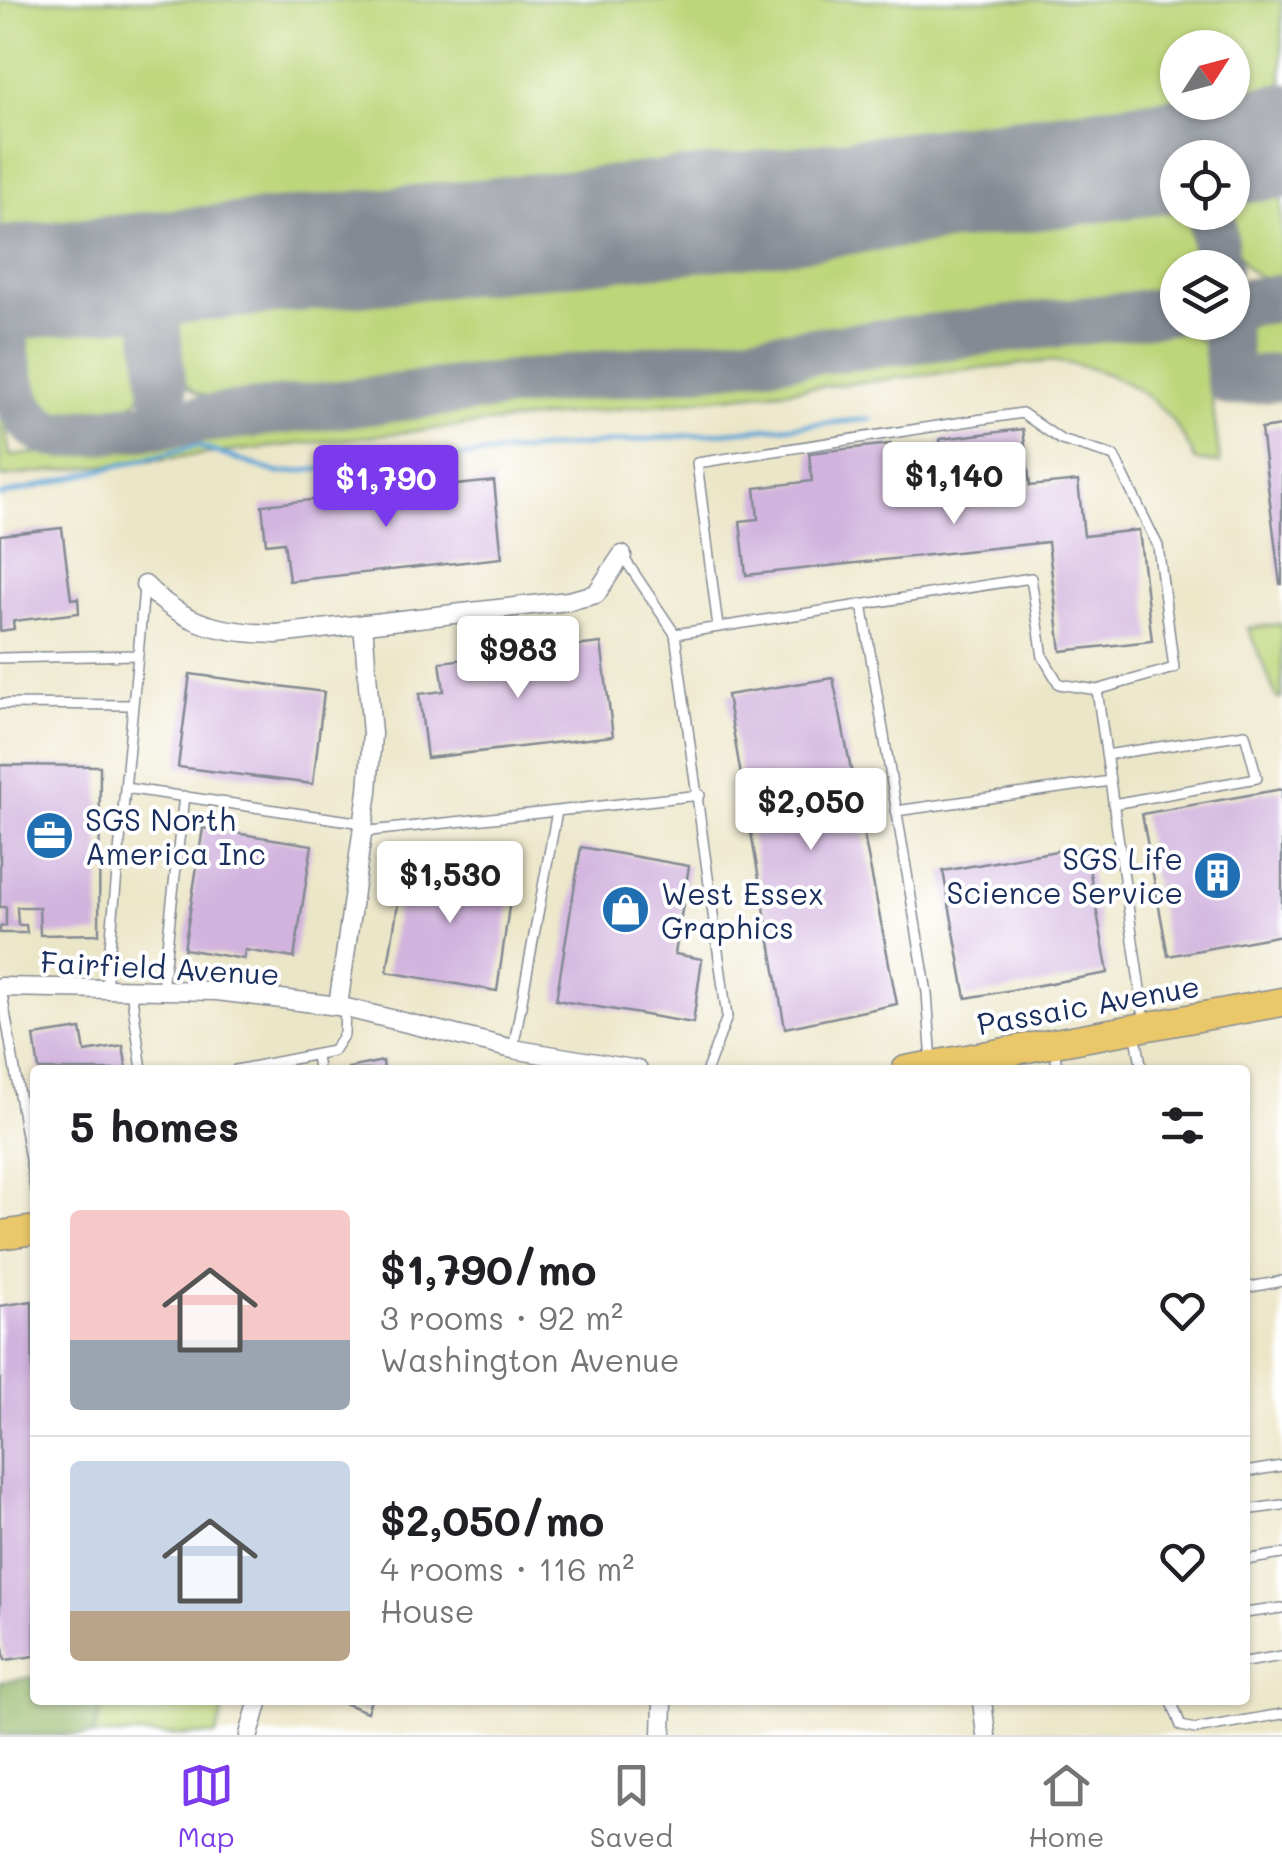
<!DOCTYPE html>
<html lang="en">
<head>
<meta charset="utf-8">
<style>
	body { margin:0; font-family:Mali,sans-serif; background:#f2f2f2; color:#202124; height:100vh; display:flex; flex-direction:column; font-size:38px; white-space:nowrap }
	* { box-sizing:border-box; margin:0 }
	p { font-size:32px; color:#757577 }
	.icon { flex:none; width:55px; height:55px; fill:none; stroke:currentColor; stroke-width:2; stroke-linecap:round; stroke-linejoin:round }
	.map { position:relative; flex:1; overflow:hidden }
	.drawer { position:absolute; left:30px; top:1065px; width:1220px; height:640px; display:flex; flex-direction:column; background:#fff; border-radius:10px; box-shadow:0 2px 8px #0004 }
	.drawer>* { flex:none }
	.needle { width:65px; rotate:54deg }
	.buttons { position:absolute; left:1160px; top:30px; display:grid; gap:20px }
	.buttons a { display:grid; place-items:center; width:90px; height:90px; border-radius:50%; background:#fff; box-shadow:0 2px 8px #0004; font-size:50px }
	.price { position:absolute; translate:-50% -85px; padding:0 22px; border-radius:10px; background:#fff; color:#222; font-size:32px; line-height:65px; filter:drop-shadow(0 2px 5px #0008) }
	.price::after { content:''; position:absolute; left:50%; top:60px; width:30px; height:22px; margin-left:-15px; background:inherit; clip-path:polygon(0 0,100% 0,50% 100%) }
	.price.selected { background:#7c3aed; color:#fff }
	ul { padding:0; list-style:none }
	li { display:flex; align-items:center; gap:30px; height:250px; padding:0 40px }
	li+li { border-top:2px solid #e0e0e0 }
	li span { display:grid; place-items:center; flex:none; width:280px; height:200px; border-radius:10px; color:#555 }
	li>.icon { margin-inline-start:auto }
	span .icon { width:120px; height:120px; fill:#fffc; stroke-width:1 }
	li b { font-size:42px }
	h2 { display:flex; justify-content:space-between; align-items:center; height:120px; padding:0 40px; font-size:42px }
	.menu { display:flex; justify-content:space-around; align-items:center; height:140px; border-top:2px solid #e0e0e0; background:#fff; font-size:28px; color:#757577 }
	.menu a { display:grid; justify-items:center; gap:5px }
	.menu .selected { color:#7c3aed }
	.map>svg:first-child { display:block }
	.green { fill:#bed67a; stroke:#6c826c; stroke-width:2.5; fill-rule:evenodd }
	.forest { fill:#96b76a; stroke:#587364; stroke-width:2.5 }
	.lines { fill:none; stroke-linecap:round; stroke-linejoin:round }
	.stream { stroke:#61a6d6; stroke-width:5 }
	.taxiway { stroke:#848a93; stroke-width:48 }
	.runway { stroke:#848a93; stroke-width:115 }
	.building { fill:#d1b3de }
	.lane-casing { stroke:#848a93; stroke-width:12 }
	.street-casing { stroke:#848a93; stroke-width:21 }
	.primary-casing { stroke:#848a93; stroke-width:31 }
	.lane { stroke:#fff; stroke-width:9 }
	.street { stroke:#fff; stroke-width:18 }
	.primary { stroke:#eac769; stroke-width:28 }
	.labels { text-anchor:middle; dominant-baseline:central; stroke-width:8; stroke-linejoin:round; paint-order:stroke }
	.poi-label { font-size:30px; fill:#1b2f5e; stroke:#fff; text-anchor:start }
	.street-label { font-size:30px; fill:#1b2f5e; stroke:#fff }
</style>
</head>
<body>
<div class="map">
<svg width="1282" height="1735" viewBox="0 0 1282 1735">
	<rect width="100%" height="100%" fill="#fff"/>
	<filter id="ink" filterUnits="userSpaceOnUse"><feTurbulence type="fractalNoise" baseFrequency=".01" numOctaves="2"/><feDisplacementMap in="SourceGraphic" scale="20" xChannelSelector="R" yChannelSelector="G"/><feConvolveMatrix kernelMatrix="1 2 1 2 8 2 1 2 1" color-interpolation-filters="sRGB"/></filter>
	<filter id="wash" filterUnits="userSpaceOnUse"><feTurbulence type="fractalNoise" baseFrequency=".0048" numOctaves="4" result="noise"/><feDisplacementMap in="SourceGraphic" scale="40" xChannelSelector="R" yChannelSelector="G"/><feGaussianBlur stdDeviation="2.25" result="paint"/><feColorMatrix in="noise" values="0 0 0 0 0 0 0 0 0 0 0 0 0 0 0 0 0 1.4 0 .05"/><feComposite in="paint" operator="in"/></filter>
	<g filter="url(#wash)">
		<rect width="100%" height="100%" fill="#ece6c8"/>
		<path class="green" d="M0 0H1282V107L0 250ZM1178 48H1232V102H1178Z
			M1282 171V280C1239 281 1233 249 1234 212L1263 176Z
			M1142 189 1177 202 1178 212 1186 213 1195 233 1193 267 1178 268 1176 294 239 399C200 399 185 395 172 354L184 308 217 291Z
			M101 306C139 316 165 373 132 405 123 414 107 415 95 416 30 422 25 393 25 335L49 312Z
			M1282 313V362C1262 364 1252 364 1241 346L1251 319Z
			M1180 326 1205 345 1220 463 1195 460C1169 397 1115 368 1051 361L0 477V389L10 456Z
			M1282 624V698H1277L1248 628Z
			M0 1686 35 1700H227L216 1735H0Z"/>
		<path class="forest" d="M35 1677V1700H105L93 1735H0V1682Z"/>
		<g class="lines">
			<path class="stream" d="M0 496 196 446 279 473 871 419"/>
			<path class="taxiway" d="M1203 150 1204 158
				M1211 212 1217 268
				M150 268 167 423
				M0 284C6 332 0 429 62 435L1178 310
				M1232 304 1282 298
				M1224 322 1230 382 1282 377"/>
			<path class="runway" d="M0 284 763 208 1282 141"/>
		</g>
		<g id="blocks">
			<path class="building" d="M1282 426V584H1280L1261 429Z
				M1023 429 1030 486 1078 481 1084 536 1139 530 1152 641 1061 651 1048 542 746 575 740 521 758 519 755 488 812 481 809 453 891 444 894 468 943 463 940 439Z
				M494 481 502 558 289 581 284 542 266 544 262 505Z
				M62 528 71 599 78 598 79 613 13 621 14 629 0 631V535Z
				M601 643 613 736 427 758 419 694 444 691 440 662Z
				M190 674 324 692 313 784 178 767Z
				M833 678 897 1004 785 1028 727 695Z
				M0 765 100 766 99 934 40 935 39 907H17L18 925H26L27 933H0V927L6 926V907H0Z
				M1282 789V935L1168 956 1142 814Z
				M203 828 312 845 294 958 245 950 244 959 184 949Z
				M1085 846 1108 973 966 998 943 871Z
				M581 847 689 866 675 954 702 959 693 1023 556 1000Z
				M405 860 513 879 497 991 387 972Z
				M81 1029 85 1052 123 1046 127 1070H39L34 1036Z
				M383 1061 384 1070H348V1068Z
				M32 1301 35 1656 5 1660 0 1628V1306Z
				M336 1700H371L367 1712Z"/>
		</g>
	</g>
	<g filter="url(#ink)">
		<use href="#blocks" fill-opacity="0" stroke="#848a93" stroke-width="2.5"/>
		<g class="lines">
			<defs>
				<path id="lane" d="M622 555 675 634
					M862 604 927 993 932 1063
					M718 627 697 463 1022 413 1061 440 1114 456 1158 546 1174 668 1097 690
					M0 658 138 655 144 588
					M0 704 133 705 106 989
					M133 705 138 655
					M1106 755 1245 734 1257 778 1113 804
					M125 788 363 823
					M557 811 700 795
					M896 811 1110 781
					M361 832 557 811 513 1049
					M1 988 35 1189
					M131 990 142 1070
					M162 990 184 796
					M1135 1031 1142 1070
					M1053 1046 1058 1070
					M316 1055 318 1070
					M236 1070 333 1051 344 1034 345 1008
					M707 1070 727 1017 675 634 1031 578 1043 657 1059 684 1097 690 1145 1024
					M1245 1288 1282 1281
					M1245 1472 1282 1466
					M1245 1510 1282 1505
					M1245 1560 1282 1554
					M1245 1613 1282 1608
					M1245 1662 1282 1656
					M1171 1700 1181 1726 1195 1729 1282 1714"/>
				<path id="street" d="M145 585C184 625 223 633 277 634L568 601 596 594 622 555
					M0 987 217 991 338 1006 513 1049 638 1070
					M338 1006 368 791 372 734 363 624
					M982 1700 986 1735
					M249 1735 259 1700
					M662 1735 663 1700"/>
				<path id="primary" d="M906 1070 1282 1002
					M0 1235 35 1230"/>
			</defs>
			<use href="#lane" class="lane-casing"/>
			<use href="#street" class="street-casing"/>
			<use href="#primary" class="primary-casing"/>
			<use href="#lane" class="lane"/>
			<use href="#street" class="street"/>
			<use href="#primary" class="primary"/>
		</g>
	</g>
	<defs>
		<symbol id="office-disc" viewBox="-11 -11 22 22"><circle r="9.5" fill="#1f6fb2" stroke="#fff"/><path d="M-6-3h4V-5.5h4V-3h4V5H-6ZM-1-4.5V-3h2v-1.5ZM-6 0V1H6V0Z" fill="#fff"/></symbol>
		<symbol id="building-disc" viewBox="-11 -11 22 22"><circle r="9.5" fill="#1f6fb2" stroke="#fff"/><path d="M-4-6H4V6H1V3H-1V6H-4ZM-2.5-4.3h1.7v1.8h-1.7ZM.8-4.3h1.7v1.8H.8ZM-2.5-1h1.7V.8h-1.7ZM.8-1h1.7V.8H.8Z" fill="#fff"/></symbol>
		<symbol id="shop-disc" viewBox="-11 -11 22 22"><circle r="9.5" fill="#1f6fb2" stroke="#fff"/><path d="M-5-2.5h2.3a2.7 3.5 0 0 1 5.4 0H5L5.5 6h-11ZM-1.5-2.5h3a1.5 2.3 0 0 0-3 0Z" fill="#fff"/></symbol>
	</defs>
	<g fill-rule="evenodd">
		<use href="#office-disc" x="22" y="808" width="55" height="55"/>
		<use href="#building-disc" x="1190" y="848" width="55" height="55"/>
		<use href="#shop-disc" x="598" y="882" width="55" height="55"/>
	</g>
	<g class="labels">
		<g class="poi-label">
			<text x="85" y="819">SGS North<tspan x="85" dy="34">America Inc</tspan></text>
			<text x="1183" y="858" text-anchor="end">SGS Life<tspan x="1183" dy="34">Science Service</tspan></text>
			<text x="661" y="893">West Essex<tspan x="661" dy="34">Graphics</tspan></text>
		</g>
		<g class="street-label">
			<text transform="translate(160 967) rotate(3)">Fairfield Avenue</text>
			<text transform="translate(1088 1004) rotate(-10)">Passaic Avenue</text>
		</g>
	</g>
</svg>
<div class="buttons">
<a><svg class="needle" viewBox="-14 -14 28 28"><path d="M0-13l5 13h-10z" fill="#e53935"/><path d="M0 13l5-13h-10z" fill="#757577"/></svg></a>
<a><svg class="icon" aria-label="locate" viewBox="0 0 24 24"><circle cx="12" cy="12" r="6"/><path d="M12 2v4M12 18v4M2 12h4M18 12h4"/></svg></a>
<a><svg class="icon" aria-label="layers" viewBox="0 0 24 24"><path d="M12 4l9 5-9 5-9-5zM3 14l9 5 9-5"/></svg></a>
</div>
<b class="price" style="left:954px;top:527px">$1,140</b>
<b class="price selected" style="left:386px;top:530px">$1,790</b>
<b class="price" style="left:518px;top:701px">$983</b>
<b class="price" style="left:811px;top:853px">$2,050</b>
<b class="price" style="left:450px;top:926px">$1,530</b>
<section class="drawer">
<h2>5 homes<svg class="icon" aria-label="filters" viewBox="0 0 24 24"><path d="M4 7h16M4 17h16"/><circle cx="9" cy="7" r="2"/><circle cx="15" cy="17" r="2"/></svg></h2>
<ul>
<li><span style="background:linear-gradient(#f6c9c9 65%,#9aa5b1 0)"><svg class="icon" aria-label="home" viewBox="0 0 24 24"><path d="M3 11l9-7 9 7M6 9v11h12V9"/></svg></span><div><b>$1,790/mo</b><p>3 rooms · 92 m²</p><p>Washington Avenue</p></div><svg class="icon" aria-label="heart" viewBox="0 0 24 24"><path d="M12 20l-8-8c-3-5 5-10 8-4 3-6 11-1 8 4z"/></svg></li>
<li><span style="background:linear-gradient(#c9d6e8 75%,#b9a48a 0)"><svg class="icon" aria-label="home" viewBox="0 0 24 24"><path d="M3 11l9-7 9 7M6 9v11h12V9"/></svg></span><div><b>$2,050/mo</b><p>4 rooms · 116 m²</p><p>House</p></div><svg class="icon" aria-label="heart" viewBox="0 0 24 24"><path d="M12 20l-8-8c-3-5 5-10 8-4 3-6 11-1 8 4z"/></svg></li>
</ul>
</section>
</div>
<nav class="menu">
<a class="selected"><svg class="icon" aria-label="map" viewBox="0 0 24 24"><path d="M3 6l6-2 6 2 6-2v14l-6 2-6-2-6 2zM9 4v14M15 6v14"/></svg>Map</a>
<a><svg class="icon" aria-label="saved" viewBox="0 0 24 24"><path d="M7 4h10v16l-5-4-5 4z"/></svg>Saved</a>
<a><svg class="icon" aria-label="home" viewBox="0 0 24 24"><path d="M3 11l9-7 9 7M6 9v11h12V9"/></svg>Home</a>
</nav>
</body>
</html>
